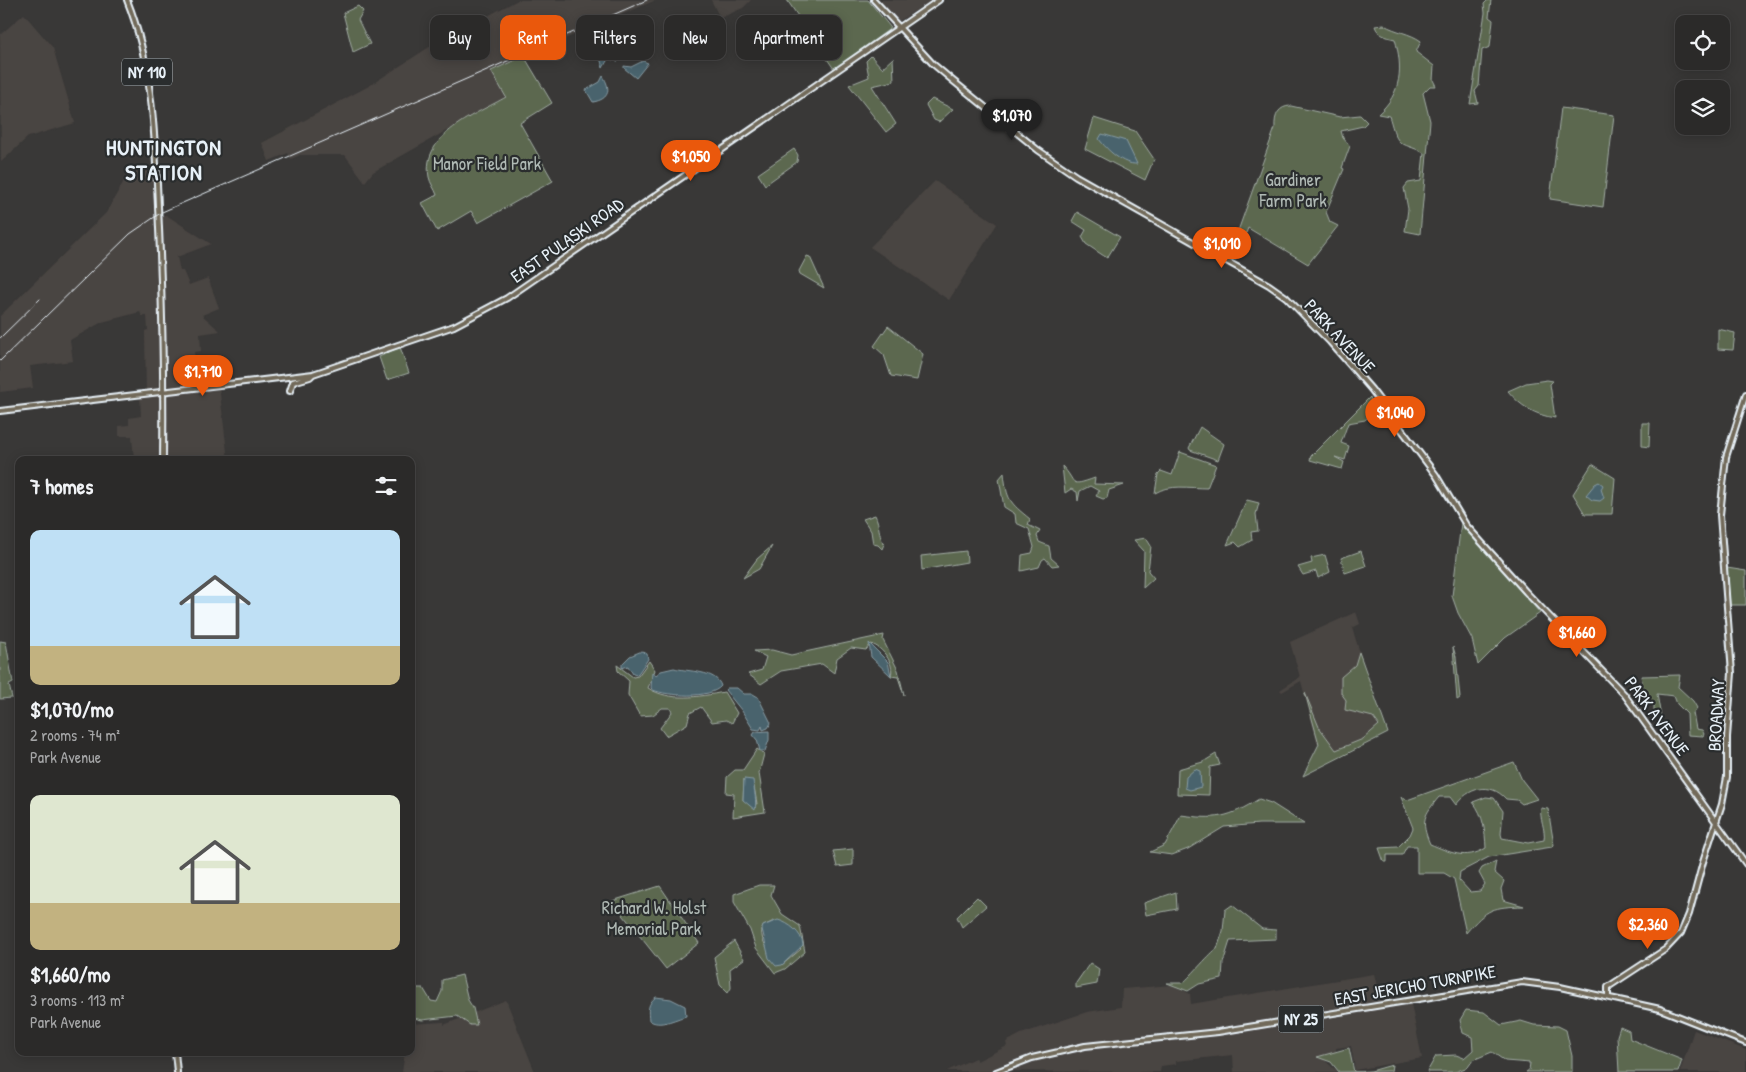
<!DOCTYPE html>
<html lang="en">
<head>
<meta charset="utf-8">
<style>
	body { margin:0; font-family:"Patrick Hand",sans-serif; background:#333231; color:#f1f3f6; height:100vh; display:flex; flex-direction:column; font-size:19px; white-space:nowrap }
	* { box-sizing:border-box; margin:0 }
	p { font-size:16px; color:#a6a7a8 }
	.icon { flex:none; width:28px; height:28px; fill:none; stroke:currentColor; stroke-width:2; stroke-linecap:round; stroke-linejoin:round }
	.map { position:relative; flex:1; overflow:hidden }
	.side { position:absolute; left:15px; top:456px; width:400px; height:600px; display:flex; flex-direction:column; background:#2b2a29; border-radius:10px; box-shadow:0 2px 12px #0003,0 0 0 1px #474646 }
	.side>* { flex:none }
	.hud { position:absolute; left:430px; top:15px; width:475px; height:45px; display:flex; gap:10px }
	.buttons { position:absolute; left:1675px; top:15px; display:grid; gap:10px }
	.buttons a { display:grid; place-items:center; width:55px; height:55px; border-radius:10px; background:#2b2a29; box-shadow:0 2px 12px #0003,0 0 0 1px #474646; font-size:25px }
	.price { position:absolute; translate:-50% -42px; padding:0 11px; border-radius:18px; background:#ea580c; color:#fff; font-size:16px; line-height:32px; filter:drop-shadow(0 1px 2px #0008) }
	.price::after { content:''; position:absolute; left:50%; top:30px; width:15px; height:11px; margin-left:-8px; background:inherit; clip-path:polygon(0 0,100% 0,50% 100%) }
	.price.selected { background:#222; color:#fff }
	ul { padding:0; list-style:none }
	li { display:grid; align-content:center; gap:10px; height:265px; padding:0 15px }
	li span { display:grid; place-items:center; height:155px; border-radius:10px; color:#555 }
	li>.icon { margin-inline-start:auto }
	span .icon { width:90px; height:90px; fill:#fffc; stroke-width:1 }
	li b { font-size:21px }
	h2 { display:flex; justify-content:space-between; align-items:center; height:60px; padding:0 15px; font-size:21px }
	.pill { padding:0 18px; border-radius:10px; background:#2b2a29; box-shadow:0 2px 12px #0003,0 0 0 1px #474646; font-size:18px; line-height:45px }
	.pill.selected { background:#ea580c; color:#fff }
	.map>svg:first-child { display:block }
	.built { fill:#4a4542 }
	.green { fill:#5b6850; stroke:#a2aca4; fill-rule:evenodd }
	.water { fill:#48646d; stroke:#889ca5 }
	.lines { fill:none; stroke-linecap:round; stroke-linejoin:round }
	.major-casing { stroke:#e8f1f8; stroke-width:8 }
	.major { stroke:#726b5a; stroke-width:4 }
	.rail { stroke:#e8f1f8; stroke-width:1 }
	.labels { text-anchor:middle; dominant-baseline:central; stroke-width:4.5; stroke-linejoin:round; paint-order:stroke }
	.shield { fill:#2a2d2e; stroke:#afb6bb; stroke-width:1 }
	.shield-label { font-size:16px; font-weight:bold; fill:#e8f1f8 }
	.park-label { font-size:18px; fill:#b0bab5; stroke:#2a2d2e }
	.street-label { font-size:18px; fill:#e8f1f8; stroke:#2a2d2e }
	.district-label { font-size:22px; font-weight:bold; letter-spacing:1px; fill:#e8f1f8; stroke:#2a2d2e }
</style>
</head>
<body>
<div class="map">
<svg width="1746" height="1072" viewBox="0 0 1746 1072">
	<rect width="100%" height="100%" fill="#393837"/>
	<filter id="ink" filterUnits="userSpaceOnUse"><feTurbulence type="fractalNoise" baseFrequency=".02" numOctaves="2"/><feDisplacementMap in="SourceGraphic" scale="10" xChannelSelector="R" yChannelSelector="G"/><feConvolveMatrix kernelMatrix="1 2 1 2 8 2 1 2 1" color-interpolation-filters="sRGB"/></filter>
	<g filter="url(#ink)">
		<path class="built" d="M518 0H656L492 70 506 97 373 172 365 182 345 155H300L291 159 288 153 269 161 262 143 369 86 431 46Z
			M711 0H751L743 8 720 18Z
			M879 0H932L899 21Z
			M24 14 53 48 75 123 28 137 1 162 0 35Z
			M153 170 155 221 166 215 211 244 177 257 180 271H183L189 285 208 278 219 308 202 315 220 331 200 334 201 351 194 352 198 389 219 386 228 460H134L132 436H119V426L129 425V418L141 416 140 395H146L145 331 148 330 147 316H142L140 312 102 322 70 340 73 361 30 366 33 388 0 392V316L106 213 124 181 135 171Z
			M935 181 997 224 949 300 870 247Z
			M1356 612 1360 624 1352 628 1386 734 1323 765 1301 681 1282 692 1280 690 1300 677 1290 642Z
			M1374 974 1380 999 1411 1004 1422 1058 1355 1070 1351 1046 1336 1048 1337 1056 1323 1059 1338 1072H1234L1233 1055 1176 1061V1064L1161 1066 1160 1072 947 1071 975 1058 977 1061 1007 1046 1006 1042 1021 1034 1087 1012 1121 1007 1122 989 1173 985 1190 994 1191 1004Z
			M506 1000 535 1072H402L405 1053 411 1052V1024L444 1022V1025Z
			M1694 1030 1746 1050V1072H1680Z"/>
		<path class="green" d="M787 0H868L891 28 834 69Z
			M1488 0H1491L1489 17 1493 20 1490 47 1482 50 1479 86 1475 91 1478 103 1470 104 1485 13 1484 4Z
			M358 6 363 11 358 20 370 44 353 52 343 13Z
			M1384 25C1396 32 1410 33 1421 41L1416 52 1434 66 1433 80 1436 86H1430L1423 93 1430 121 1420 234 1405 231 1408 209 1404 188 1408 183 1421 181 1424 153C1416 148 1408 147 1401 143 1394 138 1392 124 1389 116L1378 114C1402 93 1403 68 1395 39 1386 37 1378 35 1375 26Z
			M524 56 552 103 520 123 553 181 478 223 471 211 437 231 422 203 437 195C435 189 430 183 429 177 421 134 477 114 506 97L491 71Z
			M871 56 882 68 893 58 894 81 872 86 896 124 886 132 849 85 869 77 866 61Z
			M932 99 953 109 939 122 934 120 926 105Z
			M1291 106 1340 117 1360 115 1367 122 1363 126 1341 131 1343 138 1350 146 1342 168 1344 169 1326 212 1330 222 1338 226 1308 264 1248 228 1236 260 1229 256 1275 128C1274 115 1279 106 1291 106Z
			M1561 108 1614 115 1603 207 1550 199Z
			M1094 118 1135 131 1154 159 1145 180 1085 149Z
			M794 149 798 155 797 162 765 185 758 174Z
			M1077 212 1120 237 1107 258 1086 244 1082 237 1086 230 1072 221Z
			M807 256 810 257 824 288 800 274 799 271Z
			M888 326 923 354 917 380 891 376 884 355 874 346Z
			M1718 329 1735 333 1733 350 1718 349Z
			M400 347 409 373 387 380 379 357Z
			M1547 380 1553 381 1550 384 1555 418C1535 415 1520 406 1508 391L1526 383Z
			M1370 397 1375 411 1365 420 1348 423 1341 443 1349 446 1345 460 1335 457 1344 462 1342 469 1310 460 1311 456Z
			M1642 423H1650L1649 447 1642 446Z
			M1200 427 1224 444 1218 460 1190 450 1189 448Z
			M1180 452 1216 465 1207 488C1189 488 1170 484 1155 493L1158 474 1161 471 1172 475Z
			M1592 464 1615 478 1612 514H1585L1573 494Z
			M1062 466C1078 482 1067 488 1095 478L1094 484 1124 485 1109 490 1107 498 1103 499 1096 496 1099 491 1090 486 1080 491 1078 501 1077 492 1071 489 1065 493Z
			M1004 473C1007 500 1009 502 1030 519L1028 525 1040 531 1037 536 1039 542 1049 546 1051 558 1059 565 1052 566 1045 558 1042 560 1039 567 1021 571 1022 555 1032 553 1034 547 1029 529 1016 523 1015 514 1004 507 999 479Z
			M1247 500 1259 503 1256 514 1258 531 1251 532 1252 540 1240 547 1235 542 1227 545Z
			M875 515C880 525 878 535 884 544L882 549 878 545 873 544 871 531 863 519Z
			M1461 523 1540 613 1505 638 1478 665 1472 639 1458 613 1452 596Z
			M1146 538 1151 546 1148 571 1154 578 1143 588 1144 551 1134 540Z
			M772 546 759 569 743 578 757 559Z
			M966 551 967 562 922 570 921 556Z
			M1361 551 1366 566 1345 573 1341 558Z
			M1325 555 1330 572 1318 578 1316 571 1303 575 1298 567 1312 563 1311 558Z
			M1727 568 1746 571V605H1730Z
			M884 635 883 640 898 670 904 695 898 677 891 676C895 663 882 647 871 644L866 650 851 648 837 658 834 673 822 664 781 671 761 684 748 674 762 670 766 657 754 651 772 650 791 655Z
			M0 641 6 642 13 683 9 685 12 698 0 699Z
			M1453 647 1456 657 1460 698 1457 700Z
			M1359 652 1388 733 1303 776 1319 744 1305 693 1319 727 1336 750 1363 739 1379 725 1373 717 1345 710 1346 700 1341 693V677L1355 665Z
			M649 661 655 670 648 688C670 702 699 697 724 692L737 713 732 723 726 720 712 722 701 707 690 713 687 724 666 736 660 728 672 712 670 708H662L653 715 640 716 628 695 629 681 618 671 617 665 633 677 638 676Z
			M1680 675 1678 687 1693 701 1697 708 1693 713 1696 729 1702 730 1704 734 1703 736 1688 735 1687 714 1677 704 1674 696 1657 694 1661 717 1654 711V706L1641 688 1643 687 1641 676Z
			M757 749 764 754 759 773 765 812 733 817 734 794 726 793 727 777 735 770H743ZM744 779 754 786 757 804 743 800Z
			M1216 754 1220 765 1210 767 1209 795 1177 794 1178 769 1203 762Z
			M1514 762 1522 780 1537 799 1522 804 1517 800 1506 799C1490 781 1468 788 1456 805L1450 797H1439C1424 815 1420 821 1430 844 1450 852 1465 861 1486 848 1485 831 1484 816 1473 802L1486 797 1494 798 1503 811 1501 834 1502 838 1528 843 1544 840C1546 829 1539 818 1541 808L1548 809 1554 845 1552 847 1489 857 1460 872 1459 880 1470 892 1480 891 1485 884 1479 873 1482 868 1496 861 1494 872 1504 881 1501 889 1503 900 1524 906C1493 907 1487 908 1466 933L1454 879 1444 873H1417V846H1407L1402 855H1387V862H1384L1379 848 1398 847 1410 835 1413 828 1401 797 1407 800Z
			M1259 799 1271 803 1304 824H1259L1224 827 1188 849 1172 855 1150 852 1165 845 1181 815C1217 820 1228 818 1259 799Z
			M853 849V865L837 867 833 851Z
			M759 885H774L771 895 782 914 800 926 805 952 785 969 775 973 756 948 750 930 734 902V894ZM774 921 801 949 782 965C773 955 757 941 763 926Z
			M660 886 699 943 666 969 612 901Z
			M1176 892 1177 909 1146 915 1144 903Z
			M977 897 986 906 962 927 957 917Z
			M1232 905 1262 929 1276 930V939L1230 941 1223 963 1222 979 1199 984 1188 991 1167 983H1183C1191 976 1212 951 1217 949L1223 931 1225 910Z
			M734 941 744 959 730 969 731 988 728 993 720 985 714 957Z
			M1090 963 1099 969 1097 984 1076 988V983Z
			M462 975 468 1000 473 1008 477 1025H470L457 1016 422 1020 414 1018 411 1005 415 1001 416 988H423L431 1001 437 1002 442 991V980Z
			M1466 1010 1484 1012 1501 1025 1521 1021 1534 1025 1558 1026 1566 1030 1572 1056V1072H1526L1529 1070 1530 1063 1505 1061 1492 1052 1473 1060 1468 1067 1455 1072H1427L1436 1056 1456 1055 1464 1058 1473 1050 1472 1037 1463 1033 1460 1020Z
			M1620 1027 1629 1031 1630 1039 1682 1060 1678 1072H1619L1617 1036Z
			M1349 1048 1354 1072 1371 1071 1392 1065 1391 1071 1339 1072 1331 1062 1317 1057Z"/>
		<path class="water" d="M606 44 612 57 618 61 608 59 603 68 597 47Z
			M643 61 648 63 636 78 624 68V66L631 67Z
			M603 76C611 89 610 99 593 102L586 90 600 82Z
			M1102 134 1126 141 1137 164C1123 165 1107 150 1099 139Z
			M1599 482 1603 485 1601 489 1604 498 1600 501 1592 500 1586 495 1595 484Z
			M869 643 888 662 891 676 871 657Z
			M642 651 647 654 648 659 637 675 633 674 628 666 622 668V664L630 656Z
			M674 668C688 672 716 670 721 686 711 699 667 696 653 690L651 688 652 672 656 675 661 671Z
			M727 688H737L744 694H753L758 697 771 723 768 728 763 730 762 726 760 730 753 729 742 711 725 690Z
			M769 731V740L765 751H760L757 740 753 735 755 732Z
			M1195 769 1200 771 1201 787 1190 790 1185 788 1186 777Z
			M744 779 753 780C754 789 757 802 755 810L743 800Z
			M778 920C789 923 802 933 803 945L782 965 776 966 769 958 762 929 763 926Z
			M656 997 671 999 685 1006 686 1016C675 1019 659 1028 649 1020 648 1010 647 1004 656 997Z"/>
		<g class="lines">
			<defs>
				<path id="major" d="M127 0C153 65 155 137 158 206 162 290 164 375 163 460
					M874 0 933 64 952 80 1038 150 1076 176 1269 285 1286 297 1330 342 1371 389 1436 475 1466 525 1526 592 1624 694 1746 864
					M290 391 293 382 310 377 313 374
					M0 411 313 374 454 326 507 298 939 0
					M1608 997V987L1666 949 1681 933 1689 914 1703 862 1722 804 1727 777V737L1732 673 1720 515 1726 457 1746 394
					M175 1052 177 1072
					M996 1072 1032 1058 1085 1046 1218 1032 1522 982 1560 987 1660 1009 1746 1043"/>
			</defs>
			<use href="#major" class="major-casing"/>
			<use href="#major" class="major"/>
			<path class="rail" d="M0 338 40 299
				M0 361 130 234 162 212 647 0"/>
		</g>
	</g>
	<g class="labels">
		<g class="shield">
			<rect x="122" y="58.5" width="50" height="27" rx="4"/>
			<rect x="1278.5" y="1005.5" width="45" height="27" rx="4"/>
		</g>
		<g class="shield-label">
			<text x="147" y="72">NY 110</text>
			<text x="1301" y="1019">NY 25</text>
		</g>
		<g class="park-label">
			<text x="487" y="163">Manor Field Park</text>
			<text x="1293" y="179">Gardiner<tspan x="1293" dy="21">Farm Park</tspan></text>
			<text x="654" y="907">Richard W. Holst<tspan x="654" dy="21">Memorial Park</tspan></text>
		</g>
		<g class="street-label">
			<text transform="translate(567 240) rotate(-35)">EAST PULASKI ROAD</text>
			<text transform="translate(1340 336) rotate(47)">PARK AVENUE</text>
			<text transform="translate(1716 715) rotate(-87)">BROADWAY</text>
			<text transform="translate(1657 716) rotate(53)">PARK AVENUE</text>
			<text transform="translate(1415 985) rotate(-10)">EAST JERICHO TURNPIKE</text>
		</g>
		<g class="district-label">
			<text x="164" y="147">HUNTINGTON<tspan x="164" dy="25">STATION</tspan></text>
		</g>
	</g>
</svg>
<div class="buttons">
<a><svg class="icon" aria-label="locate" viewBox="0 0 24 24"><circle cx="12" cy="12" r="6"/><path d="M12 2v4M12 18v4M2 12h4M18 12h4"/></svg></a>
<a><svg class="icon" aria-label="layers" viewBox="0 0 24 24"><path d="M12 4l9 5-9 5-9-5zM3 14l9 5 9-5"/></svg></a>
</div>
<b class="price selected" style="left:1012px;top:141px">$1,070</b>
<b class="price" style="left:691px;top:182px">$1,050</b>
<b class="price" style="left:1222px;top:269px">$1,010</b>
<b class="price" style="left:203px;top:397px">$1,710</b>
<b class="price" style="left:1395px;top:438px">$1,040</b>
<b class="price" style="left:1577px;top:658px">$1,660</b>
<b class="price" style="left:1648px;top:950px">$2,360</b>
<div class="hud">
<a class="pill">Buy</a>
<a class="pill selected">Rent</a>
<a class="pill">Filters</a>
<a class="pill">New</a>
<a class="pill">Apartment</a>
</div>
<section class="side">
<h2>7 homes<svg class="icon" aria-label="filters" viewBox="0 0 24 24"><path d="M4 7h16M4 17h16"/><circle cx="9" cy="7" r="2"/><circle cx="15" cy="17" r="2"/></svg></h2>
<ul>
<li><span style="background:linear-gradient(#bfe0f5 75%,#c2b280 0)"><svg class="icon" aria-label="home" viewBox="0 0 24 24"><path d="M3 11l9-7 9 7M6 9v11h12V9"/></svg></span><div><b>$1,070/mo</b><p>2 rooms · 74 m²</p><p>Park Avenue</p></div></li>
<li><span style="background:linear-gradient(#dfe7d0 70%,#c2b280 0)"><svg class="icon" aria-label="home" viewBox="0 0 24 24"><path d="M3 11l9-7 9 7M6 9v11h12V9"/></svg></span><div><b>$1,660/mo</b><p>3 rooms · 113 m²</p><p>Park Avenue</p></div></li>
</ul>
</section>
</div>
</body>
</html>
